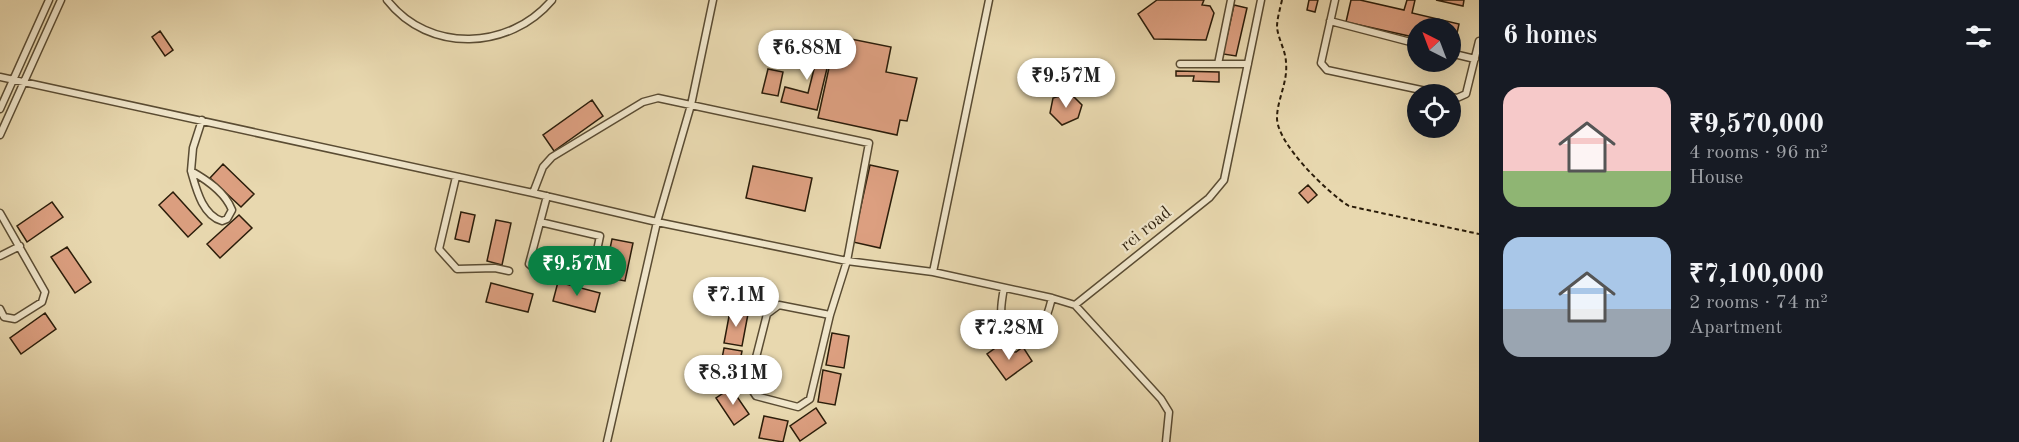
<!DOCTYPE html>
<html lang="en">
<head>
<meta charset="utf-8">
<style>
	body { margin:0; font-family:"Old Standard TT",serif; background:#20242c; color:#f1f3f6; height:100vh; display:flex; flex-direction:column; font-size:22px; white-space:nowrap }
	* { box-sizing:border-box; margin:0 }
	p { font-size:20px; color:#9ea1a6 }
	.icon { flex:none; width:33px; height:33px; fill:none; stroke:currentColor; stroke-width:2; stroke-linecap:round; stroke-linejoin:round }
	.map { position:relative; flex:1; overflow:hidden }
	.details { display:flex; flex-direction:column; background:#171b24; width:540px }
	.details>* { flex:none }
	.needle { width:39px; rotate:318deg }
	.controls { position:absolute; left:1407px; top:18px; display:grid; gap:12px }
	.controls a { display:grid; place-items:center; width:54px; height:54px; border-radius:50%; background:#171b24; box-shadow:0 6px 24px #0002; font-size:30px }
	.price { position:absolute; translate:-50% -51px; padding:0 14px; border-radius:21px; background:#fff; color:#222; font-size:20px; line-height:39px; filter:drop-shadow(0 2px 3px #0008) }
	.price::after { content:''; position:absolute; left:50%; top:36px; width:18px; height:14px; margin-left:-9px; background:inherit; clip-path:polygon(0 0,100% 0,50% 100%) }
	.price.selected { background:#0b8043; color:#fff }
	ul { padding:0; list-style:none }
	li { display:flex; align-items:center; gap:18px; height:150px; padding:0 24px }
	li span { display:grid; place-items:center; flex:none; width:168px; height:120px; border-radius:18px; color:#555 }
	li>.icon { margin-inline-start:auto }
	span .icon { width:72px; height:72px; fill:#fffc; stroke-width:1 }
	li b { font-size:26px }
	h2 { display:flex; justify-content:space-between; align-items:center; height:72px; padding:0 24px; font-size:26px }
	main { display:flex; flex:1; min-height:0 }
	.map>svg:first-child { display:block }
	.building { fill:#dc9f80; stroke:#2b1d0a; stroke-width:1.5 }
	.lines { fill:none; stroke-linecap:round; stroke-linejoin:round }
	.service-casing { stroke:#5a4c33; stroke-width:9 }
	.path { stroke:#2b1d0a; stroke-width:2; stroke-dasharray:4.5 3; stroke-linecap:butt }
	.service { stroke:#f0e6cb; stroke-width:6 }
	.labels { text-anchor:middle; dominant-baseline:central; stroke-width:4.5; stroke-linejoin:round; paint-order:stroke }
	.street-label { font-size:18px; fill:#2b1d0a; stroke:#f0e6cb }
</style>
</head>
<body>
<main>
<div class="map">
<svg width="1479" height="442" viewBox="0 0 1479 442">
	<rect width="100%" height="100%" fill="#e8d8af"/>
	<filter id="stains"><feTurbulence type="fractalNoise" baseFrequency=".00333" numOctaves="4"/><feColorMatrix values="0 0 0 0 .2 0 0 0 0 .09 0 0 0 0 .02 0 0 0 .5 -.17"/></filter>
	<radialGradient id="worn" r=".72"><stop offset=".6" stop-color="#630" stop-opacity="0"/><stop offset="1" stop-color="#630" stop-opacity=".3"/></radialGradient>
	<path class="building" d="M1157 0H1204L1202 5 1210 6 1214 13 1206 40 1154 39 1138 14Z
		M1309 0H1318L1315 12 1307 10Z
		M1351 0H1360L1404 10 1407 0H1415L1412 13 1459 24 1454 47 1450 46V28H1418V38L1346 22Z
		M1436 0H1464L1463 6Z
		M1234 5 1247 8 1236 56 1223 54Z
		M160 31 173 50 165 56 152 37Z
		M836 36 891 47 886 72 917 78 907 121 900 120 897 135 818 118Z
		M788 51 829 60 817 110 781 102 785 87 808 93 814 69 786 63Z
		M768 69 783 72 778 96 762 93Z
		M1176 71 1219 72V82L1193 81 1194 76H1176Z
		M1070 93 1082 105 1078 118 1062 125 1050 113 1053 98Z
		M592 100 603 116 554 151 543 135Z
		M223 164 254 194 241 207 210 178Z
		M870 165 898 171 880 248 853 242Z
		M753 166 812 178 805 211 746 198Z
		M1308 185 1317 195 1308 203 1299 193Z
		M173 192 202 224 188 237 159 205Z
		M52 202 63 217 27 242 17 226Z
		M461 212 475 215 469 242 455 239Z
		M239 215 252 228 220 258 207 244Z
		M496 220 511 223 502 265 487 261Z
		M612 239 633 243 625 281 604 277Z
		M67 247 91 282 75 293 51 257Z
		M558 282 600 293 595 312 553 301Z
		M491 283 533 294 528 312 486 302Z
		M730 311 748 314 742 346 724 343Z
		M45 313 56 329 21 354 10 338Z
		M832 333 849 336 844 368 826 365Z
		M1001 344 1006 351 1016 352 1023 347 1032 361 1006 380 987 354Z
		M724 348 742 351 736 382 718 379Z
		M823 370 841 374 835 405 818 402Z
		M731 388 749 414 734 425 716 398Z
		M816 408 826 423 800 441 790 426Z
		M764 416 788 421 783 442 759 438Z"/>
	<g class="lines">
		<defs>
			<path id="service" d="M387 0C429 54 510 50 552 0
				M1335 0 1321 63 1327 70 1440 94
				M1330 21 1418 44
				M1450 53 1475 59
				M1180 64H1218L1231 0
				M1218 64H1248
				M0 77 533 193 657 222 847 261 933 272 1052 298 1075 305 1161 399 1169 412 1166 442
				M1450 97 1457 98 1466 94 1479 41
				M0 109 49 0
				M0 135 61 0
				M191 171C196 188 202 215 222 221L227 219 232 210C225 192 207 180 191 171L193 148 202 120
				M456 177 439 249 457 269 495 268 509 271
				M533 193 543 167 552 157 643 102 658 98 869 143 847 261 830 315 810 399 798 407 756 396 749 385 767 314 779 305 830 315
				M0 213 45 292 42 302 15 319 4 317 0 309
				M540 222 600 236 594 265 535 269 529 264 547 196
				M0 256 20 246
				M933 272 989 0
				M1004 288C1000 309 999 319 1009 338 1039 345 1046 322 1052 298
				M1075 305 1209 198 1224 180 1261 0
				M607 442 657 222 691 105 713 0"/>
		</defs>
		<use href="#service" class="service-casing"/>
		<path class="path" d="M1282 0C1280 9 1277 19 1277 27 1278 39 1286 51 1286 63 1288 82 1277 100 1277 118 1277 144 1328 193 1349 206L1479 234"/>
		<use href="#service" class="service"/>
	</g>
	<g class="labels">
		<g class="street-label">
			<text transform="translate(1146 229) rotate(-39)">rci road</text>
		</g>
	</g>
	<rect width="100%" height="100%" filter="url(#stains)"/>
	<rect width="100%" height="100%" fill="url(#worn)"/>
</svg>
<div class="controls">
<a><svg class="needle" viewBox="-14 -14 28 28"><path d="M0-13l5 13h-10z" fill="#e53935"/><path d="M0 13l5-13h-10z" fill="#9ea1a6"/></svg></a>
<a><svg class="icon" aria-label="locate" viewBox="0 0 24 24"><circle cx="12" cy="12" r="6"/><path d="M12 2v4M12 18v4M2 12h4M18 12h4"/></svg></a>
</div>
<b class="price" style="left:807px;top:81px">₹6.88M</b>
<b class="price" style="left:1066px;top:109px">₹9.57M</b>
<b class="price selected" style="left:577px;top:297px">₹9.57M</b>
<b class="price" style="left:736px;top:328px">₹7.1M</b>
<b class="price" style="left:1009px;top:361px">₹7.28M</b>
<b class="price" style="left:733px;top:406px">₹8.31M</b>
</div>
<section class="details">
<h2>6 homes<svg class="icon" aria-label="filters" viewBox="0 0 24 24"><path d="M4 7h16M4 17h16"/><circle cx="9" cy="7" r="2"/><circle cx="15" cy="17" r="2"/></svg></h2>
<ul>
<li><span style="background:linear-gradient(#f6c9c9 70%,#8fb573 0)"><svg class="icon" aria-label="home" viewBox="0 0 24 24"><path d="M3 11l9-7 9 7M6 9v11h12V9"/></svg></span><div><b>₹9,570,000</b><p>4 rooms · 96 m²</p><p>House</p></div></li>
<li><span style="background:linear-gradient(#a9c7e8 60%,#9aa5b1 0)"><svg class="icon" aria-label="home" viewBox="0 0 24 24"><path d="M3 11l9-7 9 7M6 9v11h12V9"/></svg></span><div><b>₹7,100,000</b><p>2 rooms · 74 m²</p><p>Apartment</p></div></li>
</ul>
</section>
</main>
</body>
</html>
